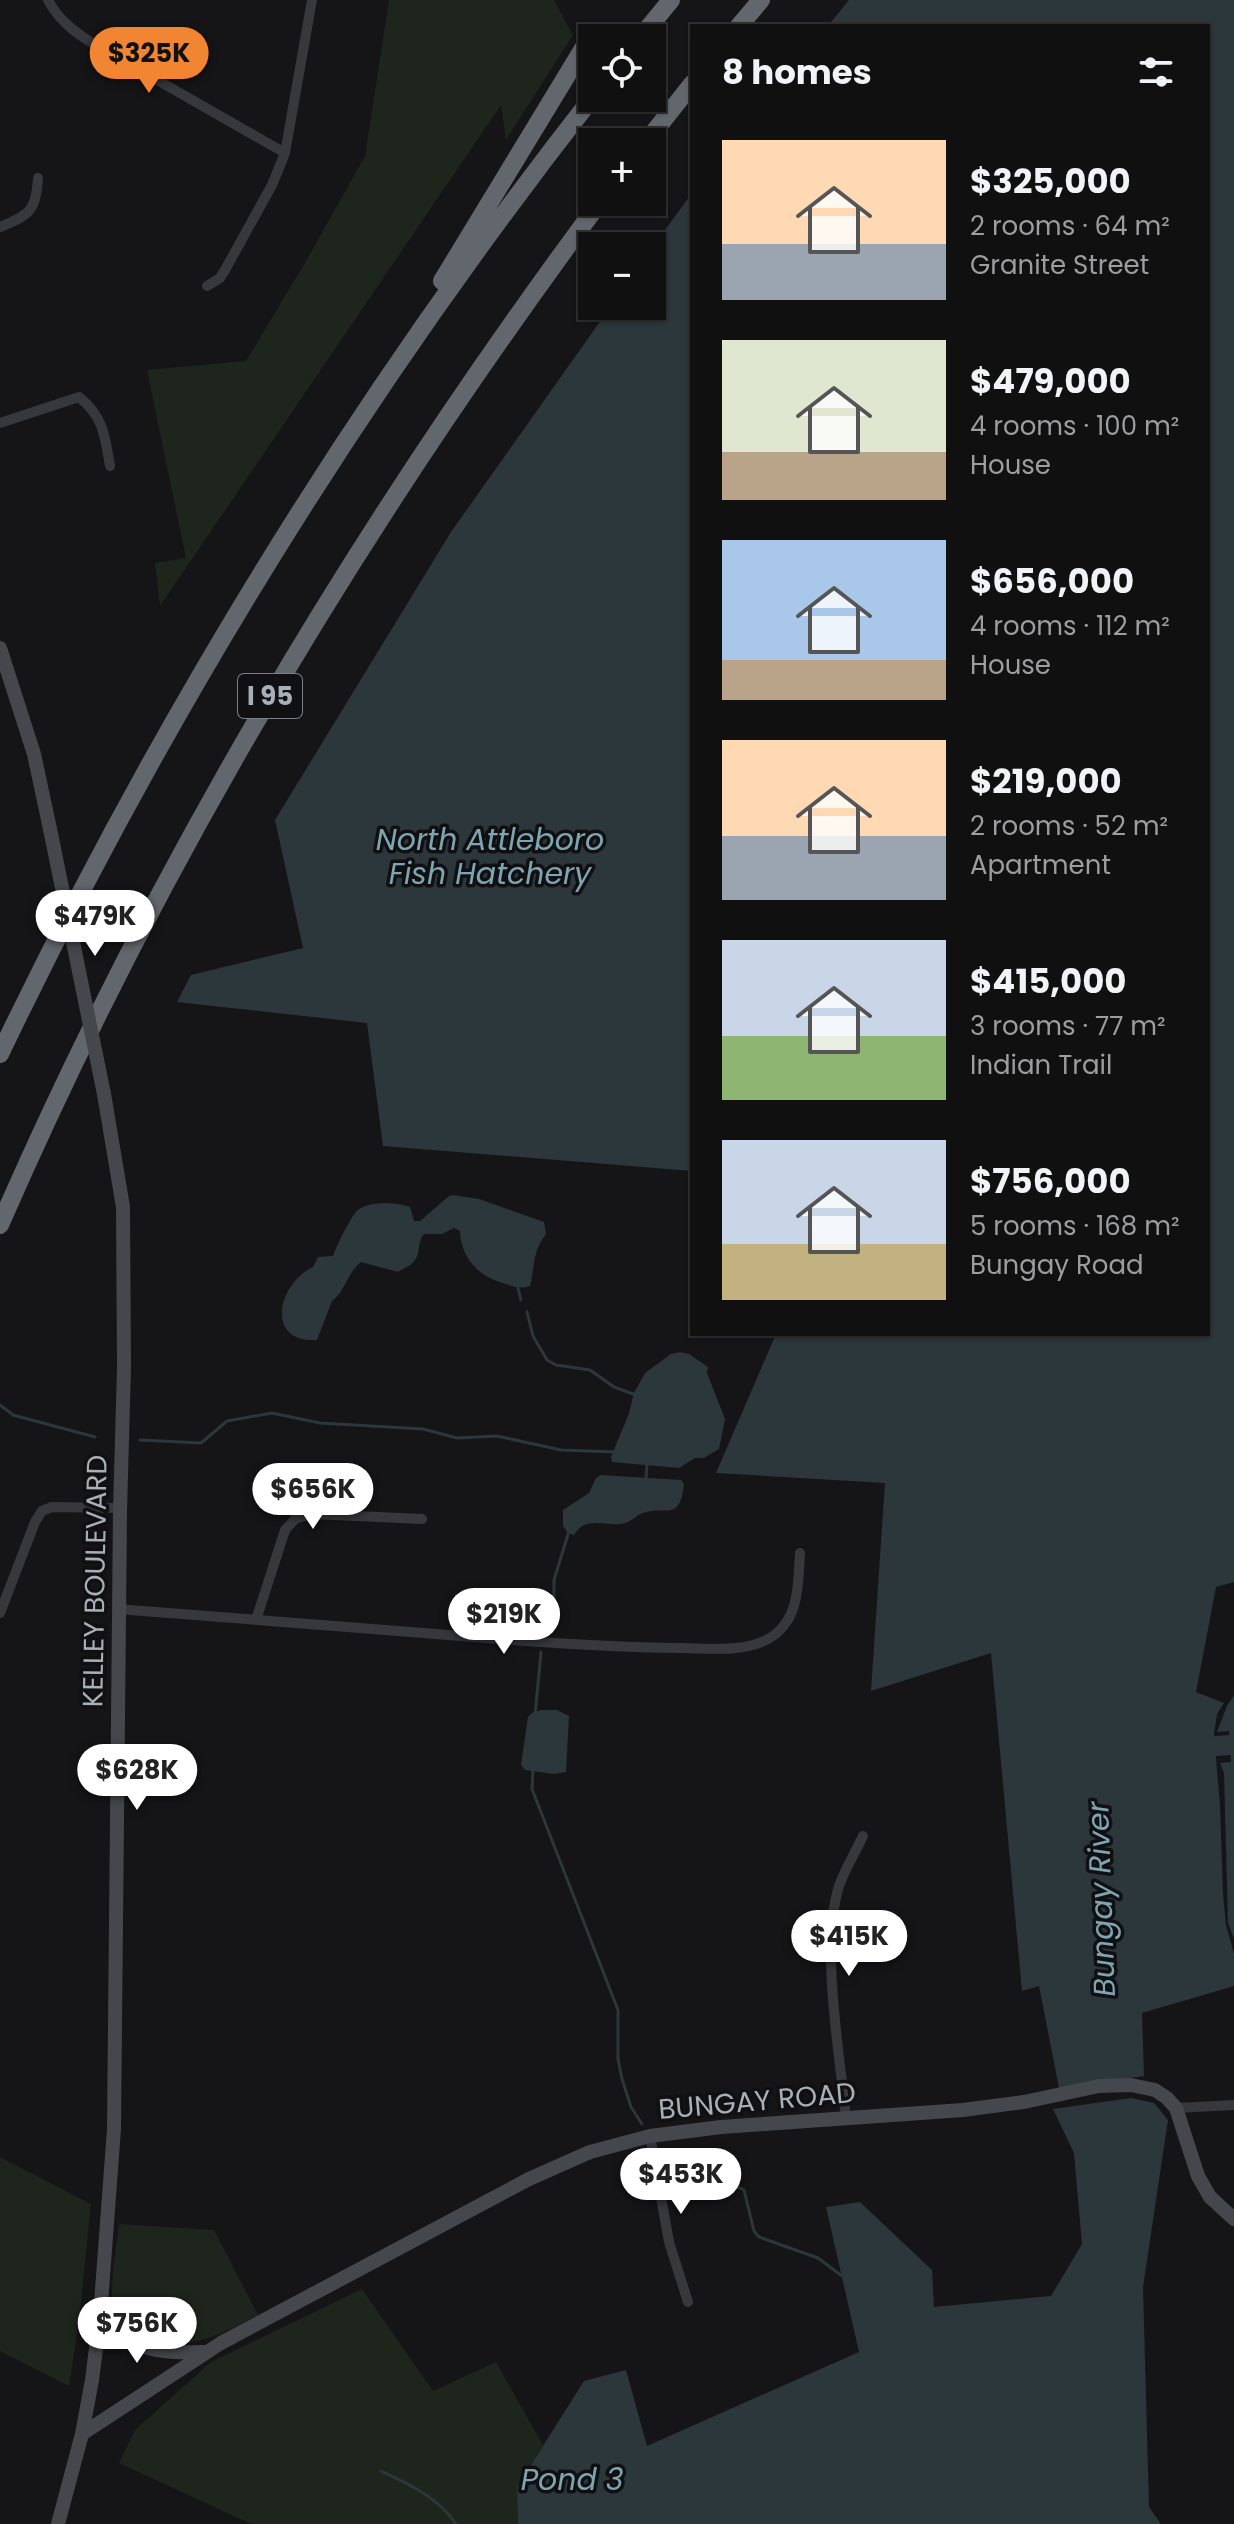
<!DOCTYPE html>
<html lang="en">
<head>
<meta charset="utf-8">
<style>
	body { margin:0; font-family:Poppins,sans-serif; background:#1e1e1f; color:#f1f3f6; height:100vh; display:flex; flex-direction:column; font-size:30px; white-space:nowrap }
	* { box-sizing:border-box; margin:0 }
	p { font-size:26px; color:#9c9d9f }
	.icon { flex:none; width:44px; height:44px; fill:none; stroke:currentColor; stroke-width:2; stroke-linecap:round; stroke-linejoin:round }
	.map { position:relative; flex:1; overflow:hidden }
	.sheet { position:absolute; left:690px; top:24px; width:520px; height:1312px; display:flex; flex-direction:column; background:#101011; border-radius:0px; box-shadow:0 2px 6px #0004,0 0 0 2px #303031 }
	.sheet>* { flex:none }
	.tools { position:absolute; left:578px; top:24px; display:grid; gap:16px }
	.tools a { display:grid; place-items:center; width:88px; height:88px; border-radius:0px; background:#101011; box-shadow:0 2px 6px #0004,0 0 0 2px #303031; font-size:40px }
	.price { position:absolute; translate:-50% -68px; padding:0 18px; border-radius:28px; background:#fff; color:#222; font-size:26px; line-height:52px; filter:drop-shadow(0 2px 4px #0008) }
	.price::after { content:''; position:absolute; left:50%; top:48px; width:24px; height:18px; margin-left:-12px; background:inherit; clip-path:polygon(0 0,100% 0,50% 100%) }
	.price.selected { background:#f28532; color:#111 }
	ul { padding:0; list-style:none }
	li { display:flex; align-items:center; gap:24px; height:200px; padding:0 32px }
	li span { display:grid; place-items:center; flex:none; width:224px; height:160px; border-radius:0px; color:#555 }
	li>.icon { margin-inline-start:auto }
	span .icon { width:96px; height:96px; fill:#fffc; stroke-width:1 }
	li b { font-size:34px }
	h2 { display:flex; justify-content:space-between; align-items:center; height:96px; padding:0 32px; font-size:34px }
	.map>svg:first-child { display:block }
	.green { fill:#1e251d }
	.water { fill:#2b373b }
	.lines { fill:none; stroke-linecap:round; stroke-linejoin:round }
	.stream { stroke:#2b373b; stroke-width:3 }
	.river { stroke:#2b373b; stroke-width:20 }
	.street { stroke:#36383c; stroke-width:10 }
	.secondary { stroke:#44484c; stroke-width:14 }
	.highway { stroke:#62676d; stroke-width:18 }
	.secondary-bridge { stroke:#44484c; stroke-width:14 }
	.labels { text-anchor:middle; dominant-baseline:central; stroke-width:7; stroke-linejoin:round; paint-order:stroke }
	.shield { fill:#101012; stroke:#7a8086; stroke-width:2 }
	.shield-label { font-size:26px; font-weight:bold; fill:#a7b0b7 }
	.street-label { font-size:28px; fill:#a7b0b7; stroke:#101012 }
	.water-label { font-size:30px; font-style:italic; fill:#7ea6b2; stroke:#101012 }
</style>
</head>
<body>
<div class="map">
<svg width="1234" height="2524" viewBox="0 0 1234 2524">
	<rect width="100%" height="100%" fill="#151517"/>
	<path class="green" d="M389 0H554L573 35 506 140 501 105 160 606 155 563 186 558 147 370 246 361 306 261 365 156Z
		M0 2157 91 2204 79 2321 69 2386 0 2351Z
		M119 2224 214 2230 258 2315C219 2335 178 2358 135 2334 124 2328 115 2318 113 2305 109 2282 117 2248 119 2224Z
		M362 2289 433 2391 496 2362 543 2445 517 2487 518 2524H251L119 2463 135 2430 211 2362Z"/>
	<path class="water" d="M849 0H1234V1582L1216 1587 1196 1692 1224 1703 1217 1714 1214 1734 1220 1805 1223 1894 1226 1925 1234 1954V1986L1142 2013 1144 2076 1059 2088 1039 1986 1022 1991 991 1653 871 1691 885 1483 716 1473 776 1334H1208V26H828Z
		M692 193V1171L383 1146 367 1023 177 1002 191 975 303 948 275 820 451 532 611 306H652V248Z
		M453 1195 479 1199 544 1222 546 1234C532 1252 535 1266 530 1286 521 1289 515 1287 506 1284 479 1277 461 1259 460 1231L454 1228 442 1234H424C417 1242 421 1252 415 1260 411 1266 404 1268 398 1272L361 1262C347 1273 345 1292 332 1301L317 1340C264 1343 278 1283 313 1267L318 1257 333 1256C336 1247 352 1214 358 1210 369 1201 397 1202 410 1207L414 1221H420L449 1196Z
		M680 1352 689 1354 708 1367 707 1373 725 1419 719 1449 704 1458H695L679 1468 612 1462 611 1457 629 1413 634 1393 645 1373 671 1354Z
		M601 1475 681 1480 684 1484C680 1523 665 1505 643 1513 635 1516 630 1523 621 1524 603 1526 585 1516 574 1535L568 1533 563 1526V1510L589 1493 596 1478Z
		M1234 1695V1939L1228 1923 1224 1773 1220 1763 1231 1762 1229 1731 1217 1732 1227 1706Z
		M541 1710H557L569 1716 566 1772 554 1774 525 1770 521 1765 528 1717 532 1713Z
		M1131 2098 1154 2103 1168 2120 1143 2287 1149 2507 1161 2524H518L517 2487 584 2381 626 2370 647 2446 859 2352 826 2207 860 2202 932 2270 934 2307 1051 2296 1082 2244 1074 2153 1053 2109Z"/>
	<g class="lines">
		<path class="stream" d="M518 1288 521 1300
			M527 1312 533 1336 547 1360 556 1365 590 1370 614 1387 633 1394
			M0 1405 13 1415 95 1437
			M140 1440 201 1443 227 1421 272 1413 320 1423 423 1429 457 1438 497 1436 561 1450 616 1452
			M646 1479 647 1463
			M554 1627V1580L569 1531
			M535 1716 541 1652
			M533 1768 532 1789 618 2010V2059L622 2079 631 2107 642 2124
			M682 2196C703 2189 723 2179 744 2190L754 2231 759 2237 818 2258 842 2276
			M381 2471C410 2485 438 2497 456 2524"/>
		<path class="river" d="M1191 1748 1230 1745"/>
		<path class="street" d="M48 0C58 19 72 30 89 41L285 153
			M0 227C30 215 36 210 38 178
			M207 286 220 278 225 270 272 185 285 153 312 0
			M0 423 79 397C104 417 105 437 110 466
			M119 1609C216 1617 313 1624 411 1632 499 1639 588 1647 677 1648 707 1648 747 1654 773 1636 800 1617 798 1582 800 1553
			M0 1613 35 1522 42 1511 52 1507 120 1508
			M256 1620 285 1530 295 1519 312 1514 422 1519
			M1176 2108 1234 2105
			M846 2119C840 2054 820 1947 839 1886 845 1869 855 1853 863 1836
			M650 2136 669 2242 688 2302"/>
		<path class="secondary" d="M0 648 34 754 50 829
			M100 2309C127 2350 156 2354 203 2352
			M82 2434 221 2343 529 2179 590 2152 650 2136 721 2127 963 2110 1024 2102 1099 2086 1131 2085 1155 2090 1167 2098 1176 2108 1198 2176 1210 2197 1234 2219
			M58 2524 82 2434 92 2380 100 2317 114 2129 120 1511 124 1367 123 1207 104 1094"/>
		<path class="highway" d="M739 26 761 0
			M640 38 671 0
			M646 142 692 84
			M442 281 592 34
			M0 1054C163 714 360 394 592 98
			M0 1225C159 860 363 521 600 202"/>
		<path class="secondary-bridge" d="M50 829 104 1094"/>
	</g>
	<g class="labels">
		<rect class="shield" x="238" y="674" width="64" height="44" rx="6"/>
		<g class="shield-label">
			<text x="270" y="696">I 95</text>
		</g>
		<g class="street-label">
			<text transform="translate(95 1581) rotate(-89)">KELLEY BOULEVARD</text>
			<text transform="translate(757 2101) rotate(-5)">BUNGAY ROAD</text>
		</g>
		<g class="water-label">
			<text x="490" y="839">North Attleboro<tspan x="490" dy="34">Fish Hatchery</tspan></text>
			<text transform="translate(1101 1899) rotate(-92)">Bungay River</text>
			<text x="572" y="2479">Pond 3</text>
		</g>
	</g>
</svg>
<div class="tools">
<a><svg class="icon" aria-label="locate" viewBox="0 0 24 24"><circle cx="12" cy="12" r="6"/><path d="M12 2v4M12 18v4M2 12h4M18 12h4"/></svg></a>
<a>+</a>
<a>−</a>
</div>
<b class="price selected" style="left:149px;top:95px">$325K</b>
<b class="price" style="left:95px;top:958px">$479K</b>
<b class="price" style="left:313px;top:1531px">$656K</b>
<b class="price" style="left:504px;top:1656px">$219K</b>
<b class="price" style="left:137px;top:1812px">$628K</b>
<b class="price" style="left:849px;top:1978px">$415K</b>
<b class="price" style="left:681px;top:2216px">$453K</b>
<b class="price" style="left:137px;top:2365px">$756K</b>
<section class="sheet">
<h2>8 homes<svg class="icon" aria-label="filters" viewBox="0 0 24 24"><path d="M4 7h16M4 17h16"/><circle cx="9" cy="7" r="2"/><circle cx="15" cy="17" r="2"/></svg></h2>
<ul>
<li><span style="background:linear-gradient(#ffd9b3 65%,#9aa5b1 0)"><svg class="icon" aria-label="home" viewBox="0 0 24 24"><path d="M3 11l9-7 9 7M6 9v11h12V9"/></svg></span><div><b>$325,000</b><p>2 rooms · 64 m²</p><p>Granite Street</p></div></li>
<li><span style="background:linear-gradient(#dfe7d0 70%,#b9a48a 0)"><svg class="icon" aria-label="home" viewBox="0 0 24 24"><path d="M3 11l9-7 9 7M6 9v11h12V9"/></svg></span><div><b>$479,000</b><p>4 rooms · 100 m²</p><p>House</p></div></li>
<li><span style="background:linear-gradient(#a9c7e8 75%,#b9a48a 0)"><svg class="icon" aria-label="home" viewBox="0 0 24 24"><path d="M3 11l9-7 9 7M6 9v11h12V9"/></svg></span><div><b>$656,000</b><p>4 rooms · 112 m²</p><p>House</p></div></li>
<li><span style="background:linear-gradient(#ffd9b3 60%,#9aa5b1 0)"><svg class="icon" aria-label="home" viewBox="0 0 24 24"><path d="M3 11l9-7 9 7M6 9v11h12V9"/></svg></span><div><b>$219,000</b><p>2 rooms · 52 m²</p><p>Apartment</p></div></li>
<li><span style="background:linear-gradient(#c9d6e8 60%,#8fb573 0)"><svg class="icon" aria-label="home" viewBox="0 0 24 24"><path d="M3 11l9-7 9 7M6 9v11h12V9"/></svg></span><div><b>$415,000</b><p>3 rooms · 77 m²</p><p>Indian Trail</p></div></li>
<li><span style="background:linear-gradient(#c9d6e8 65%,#c2b280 0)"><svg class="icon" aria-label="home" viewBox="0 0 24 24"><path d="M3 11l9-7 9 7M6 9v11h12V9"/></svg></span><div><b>$756,000</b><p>5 rooms · 168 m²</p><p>Bungay Road</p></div></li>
</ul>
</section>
</div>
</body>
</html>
